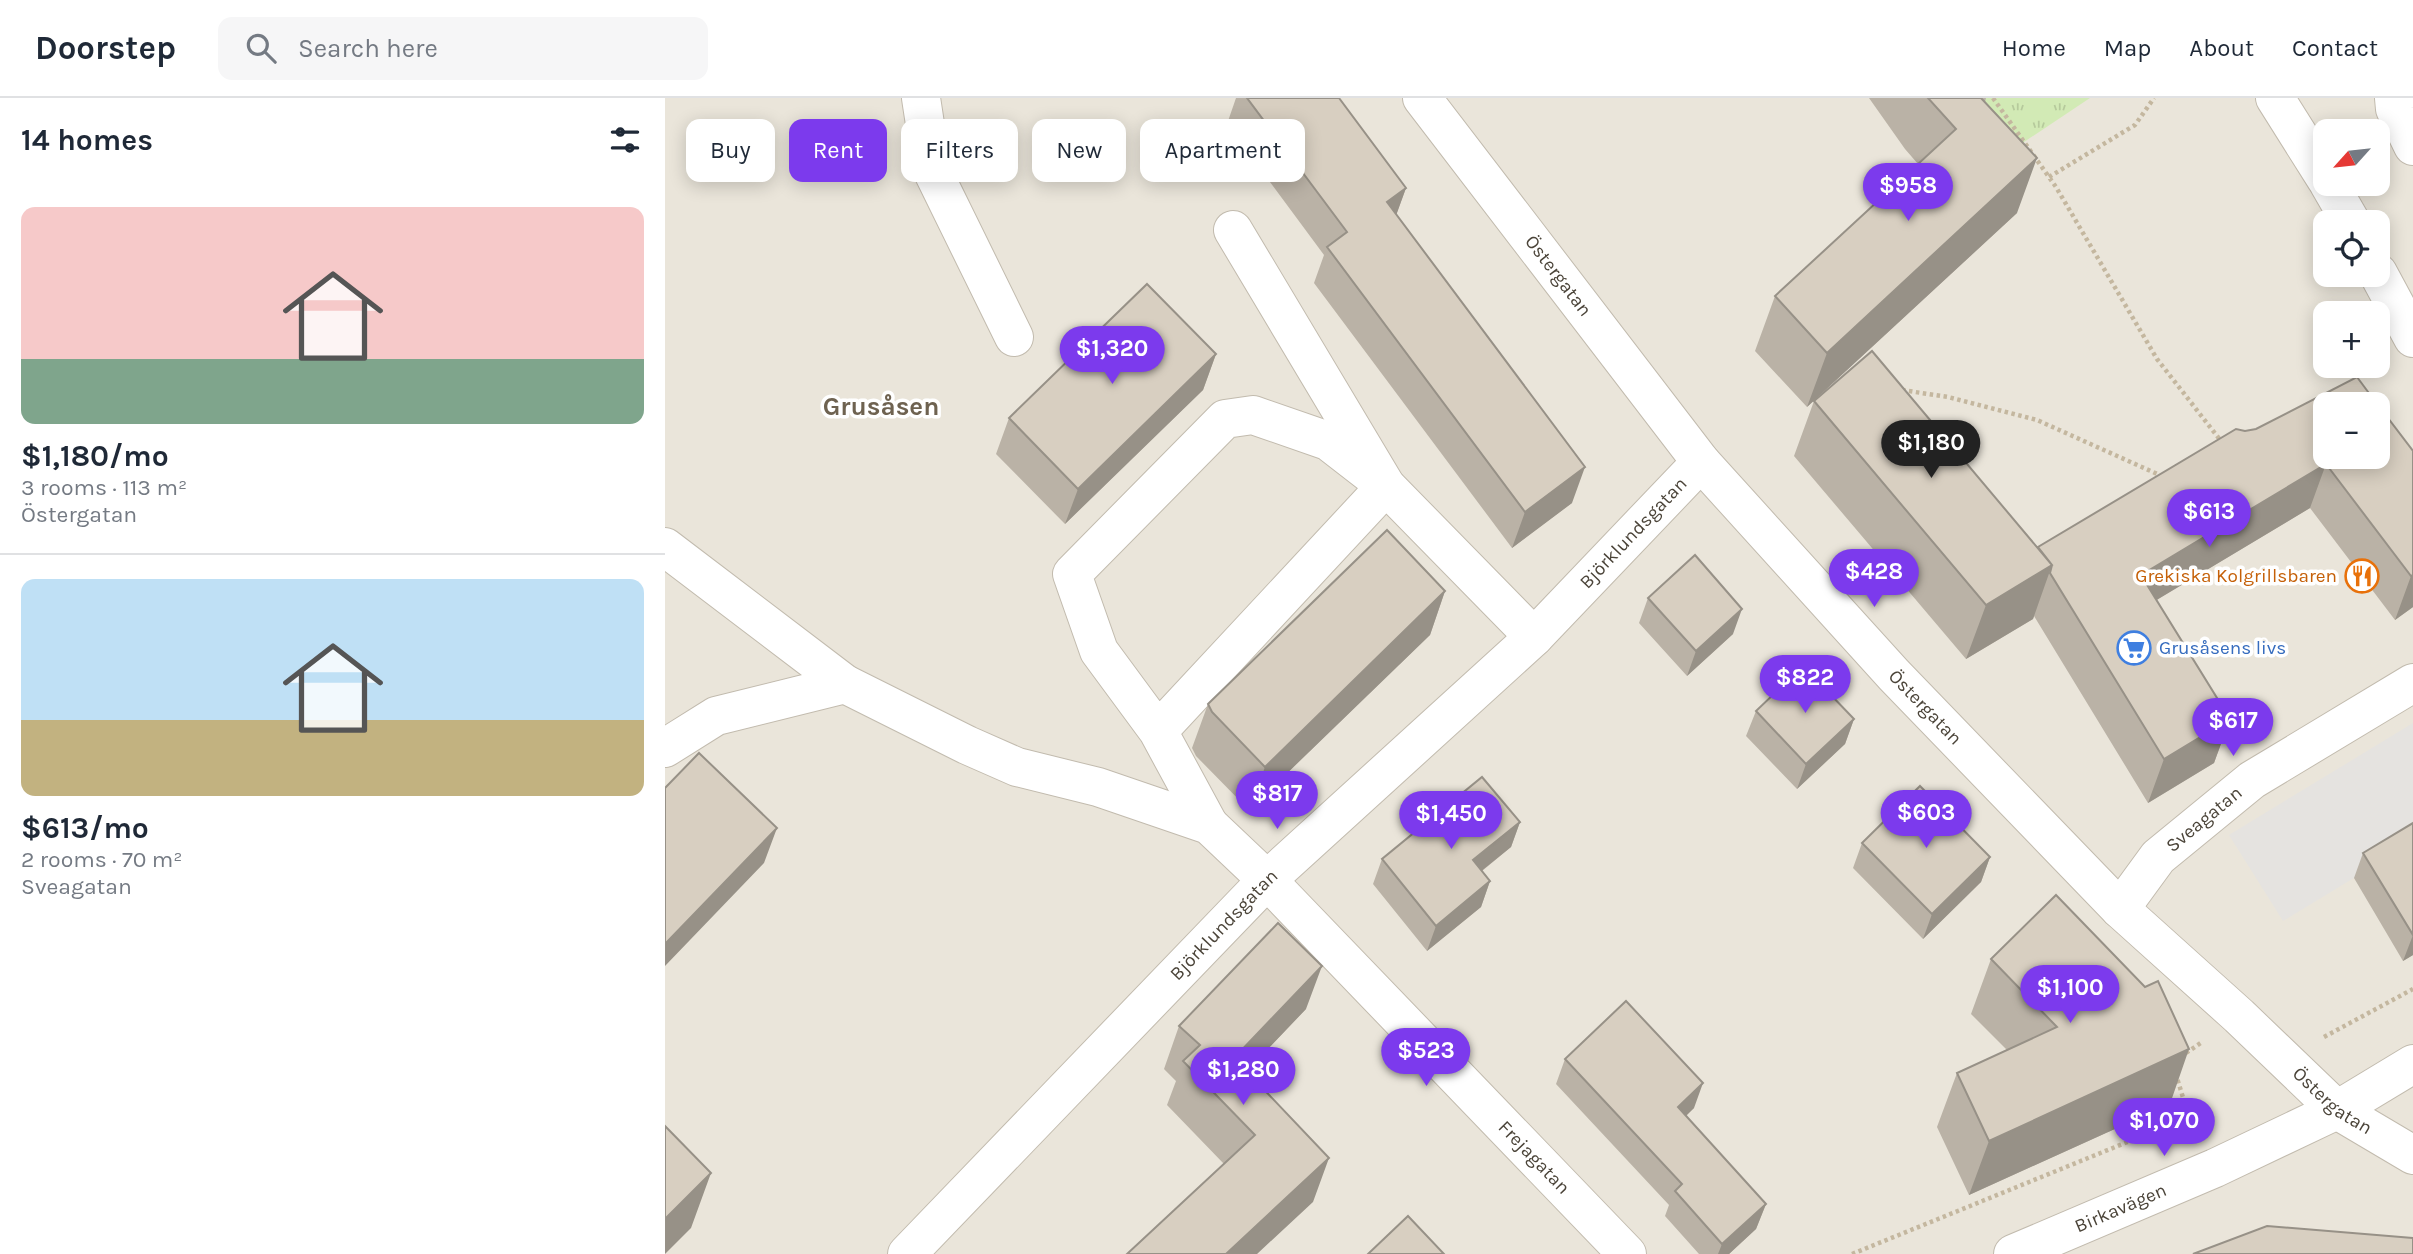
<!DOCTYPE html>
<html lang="en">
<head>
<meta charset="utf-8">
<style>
	body { margin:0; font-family:Karla,sans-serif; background:#f6f6f7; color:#1f2937; height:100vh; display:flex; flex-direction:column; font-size:26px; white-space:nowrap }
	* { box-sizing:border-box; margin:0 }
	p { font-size:23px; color:#747a83 }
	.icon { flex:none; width:38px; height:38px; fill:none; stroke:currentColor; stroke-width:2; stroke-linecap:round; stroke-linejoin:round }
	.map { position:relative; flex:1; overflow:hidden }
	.sheet { display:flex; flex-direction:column; background:#fff; width:665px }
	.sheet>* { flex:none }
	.banner { position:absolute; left:21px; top:21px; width:665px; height:63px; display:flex; gap:14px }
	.needle { width:46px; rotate:243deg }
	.buttons { position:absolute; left:1648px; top:21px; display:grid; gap:14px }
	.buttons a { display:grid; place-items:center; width:77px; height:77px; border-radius:14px; background:#fff; box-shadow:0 4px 18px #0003; font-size:35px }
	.price { position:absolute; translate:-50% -60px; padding:0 16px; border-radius:24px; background:#7c3aed; color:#fff; font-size:23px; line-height:46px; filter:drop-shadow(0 2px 4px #0008) }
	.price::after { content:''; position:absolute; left:50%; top:42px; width:21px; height:16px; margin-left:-10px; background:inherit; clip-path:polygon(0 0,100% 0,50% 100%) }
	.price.selected { background:#222; color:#fff }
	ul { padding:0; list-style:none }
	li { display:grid; align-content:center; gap:14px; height:371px; padding:0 21px }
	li+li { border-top:2px solid #e0e1e3 }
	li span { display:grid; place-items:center; height:217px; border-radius:14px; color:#555 }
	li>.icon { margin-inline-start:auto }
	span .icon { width:126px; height:126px; fill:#fffc; stroke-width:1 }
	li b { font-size:30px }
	h2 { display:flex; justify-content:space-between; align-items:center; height:84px; padding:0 21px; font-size:30px }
	.pill { padding:0 24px; border-radius:14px; background:#fff; box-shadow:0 4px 18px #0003; font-size:24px; line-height:63px }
	.pill.selected { background:#7c3aed; color:#fff }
	header { display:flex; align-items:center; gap:42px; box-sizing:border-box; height:98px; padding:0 35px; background:#fff; border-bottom:2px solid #e0e1e3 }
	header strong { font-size:33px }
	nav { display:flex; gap:38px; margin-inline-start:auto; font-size:24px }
	.search { width:490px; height:63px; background:#f6f6f7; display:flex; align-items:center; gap:18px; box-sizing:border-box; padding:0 24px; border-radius:14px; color:#747a83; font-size:26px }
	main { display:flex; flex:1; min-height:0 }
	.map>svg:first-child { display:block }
	.residential { fill:#eae5da; fill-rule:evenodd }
	.grass { fill:url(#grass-tufts) }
	.parking { fill:#e5e3e0 }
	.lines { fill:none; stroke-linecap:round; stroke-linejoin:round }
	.minor-casing { stroke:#c2bbae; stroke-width:40 }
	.path { stroke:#c4b79f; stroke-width:4.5; stroke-dasharray:3.5 3.5; stroke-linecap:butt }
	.minor { stroke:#fff; stroke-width:38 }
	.wall { fill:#bab2a6 }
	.shaded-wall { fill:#979187 }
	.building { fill:#d8cfc1; stroke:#979187; stroke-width:2 }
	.labels { text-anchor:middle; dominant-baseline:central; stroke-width:7; stroke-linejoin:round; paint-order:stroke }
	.street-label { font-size:19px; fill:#4b4439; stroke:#fff }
	.food-label { font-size:19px; fill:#c56008; stroke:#fff; text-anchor:end }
	.shop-label { font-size:19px; fill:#366cbe; stroke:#fff; text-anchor:start }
	.district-label { font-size:26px; font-weight:bold; fill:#6e6250; stroke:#fff }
</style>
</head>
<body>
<header>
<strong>Doorstep</strong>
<div class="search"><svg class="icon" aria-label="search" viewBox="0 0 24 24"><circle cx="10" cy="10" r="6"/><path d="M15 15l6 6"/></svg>Search here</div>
<nav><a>Home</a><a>Map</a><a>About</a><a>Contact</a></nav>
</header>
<main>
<section class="sheet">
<h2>14 homes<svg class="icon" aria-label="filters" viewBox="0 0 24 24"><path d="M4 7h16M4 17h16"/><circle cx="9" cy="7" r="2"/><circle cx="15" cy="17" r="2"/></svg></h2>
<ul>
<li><span style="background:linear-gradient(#f6c9c9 70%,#7fa58c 0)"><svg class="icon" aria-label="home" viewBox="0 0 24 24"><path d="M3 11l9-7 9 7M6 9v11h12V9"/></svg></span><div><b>$1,180/mo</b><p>3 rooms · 113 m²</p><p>Östergatan</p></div></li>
<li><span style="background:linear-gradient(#bfe0f5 65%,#c2b280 0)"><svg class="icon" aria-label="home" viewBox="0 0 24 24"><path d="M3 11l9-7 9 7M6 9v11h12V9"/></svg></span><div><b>$613/mo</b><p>2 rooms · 70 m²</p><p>Sveagatan</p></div></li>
</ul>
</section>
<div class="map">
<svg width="1748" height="1156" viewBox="0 0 1748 1156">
	<defs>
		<pattern id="grass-tufts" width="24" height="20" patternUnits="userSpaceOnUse" patternTransform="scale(1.75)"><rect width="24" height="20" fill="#d2eab5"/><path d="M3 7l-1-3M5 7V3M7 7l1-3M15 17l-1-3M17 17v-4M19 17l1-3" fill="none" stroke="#b6ca9c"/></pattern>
	</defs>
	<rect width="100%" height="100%" fill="#f6f3ec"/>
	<path class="residential" d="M0 0H1748V1156H0ZM1661 33H1713V86H1661ZM1661 124H1713V177H1661ZM1661 215H1713V268H1661ZM1661 306H1713V359H1661Z"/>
	<path class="grass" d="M1313 0H1425L1350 50Z"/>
	<path class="parking" d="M1748 625V744L1618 823 1564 737Z"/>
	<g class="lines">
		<defs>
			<g id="minor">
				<path d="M256 0 267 72 349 239"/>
				<path id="s1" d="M757 0 1036 364 1229 577 1455 811 1574 918 1672 1012 1748 1057"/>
				<path d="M1610 0 1661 81"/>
				<path d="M1729 0 1730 11 1748 48"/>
				<path d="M1664 86 1686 124"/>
				<path d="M568 132 721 388 869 539"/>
				<path d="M1713 175 1748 240"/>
				<path id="s2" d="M0 449 180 586 302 647 352 669 433 689 544 727 602 782 962 1156"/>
				<path d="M493 633 721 388 663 343 588 317 560 321 407 476 434 553 493 633 544 727"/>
				<path d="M0 650 51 618 180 586"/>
				<path id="s3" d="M1455 811 1493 759 1587 682 1748 585"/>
				<path id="s4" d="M242 1156 602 782 869 539 1036 364"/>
				<path id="s5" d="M1348 1156 1550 1070 1672 1012 1748 966"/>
			</g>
		</defs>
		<use href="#minor" class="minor-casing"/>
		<path class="path" d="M1328 0 1391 89 1492 261 1556 343
			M1384 79 1470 27 1489 0
			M1237 292 1283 299 1372 322 1499 379
			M1659 939 1748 891
			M1521 955 1537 944
			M1187 1156 1524 1019 1512 980"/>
		<use href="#minor" class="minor"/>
	</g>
	<path class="wall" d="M571 0H674L741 90 731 117 907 405 847 450 649 185 659 157 562 26Z
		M1204 0H1321L1320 4 1352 115 1142 309 1090 253 1110 198 1253 66 1240 51Z
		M551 256 538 292 400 426 331 356 344 320Z
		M1149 303 1373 449 1580 333 1748 353V509L1730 522 1645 410 1491 502 1565 621 1549 665 1483 705 1369 518 1368 521 1301 561 1129 358Z
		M780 493 765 537 584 712 531 658 527 650 543 606Z
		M983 500 1068 536 1022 578 974 525Z
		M1091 613 1189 621 1180 646 1132 691 1081 638Z
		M855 724 846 749 817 773 825 783 816 809 762 853 708 786 717 761Z
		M1748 725V857L1738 863 1689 780 1698 755Z
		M1197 745 1325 759 1316 784 1258 841 1188 770Z
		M1326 861 1505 1006 1304 1097 1272 1029 1292 975 1342 952 1306 916Z
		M641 911 582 973 648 1104 559 1066 502 1007 511 983 499 971 514 928Z
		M900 961 1029 1010 1021 1018 1101 1106 1091 1131 1064 1156H1034L1000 1118 1004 1107 891 986Z"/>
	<path class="shaded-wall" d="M1372 60 1352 115 1142 309 1162 255Z
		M741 90 728 126 722 104Z
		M551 256 538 292 400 426 413 391Z
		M1661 366 1645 410 1460 521 1476 477Z
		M920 369 907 405 847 450 860 414Z
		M1387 467 1368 521 1301 561 1321 507Z
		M1748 477V509L1730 522 1746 478Z
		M780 493 765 537 584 712 600 669Z
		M1077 511 1068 536 1022 578 1031 553Z
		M1189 621 1180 646 1132 691 1141 666Z
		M1565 621 1549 665 1483 705 1499 661Z
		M855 724 846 749 799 787 808 762Z
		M112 730 99 765 0 868V846Z
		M1325 759 1316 784 1258 841 1267 816Z
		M825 783 816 809 762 853 771 828Z
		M1748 837V857L1738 863Z
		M657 868 641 911 555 1001 569 960Z
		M1524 951 1505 1006 1304 1097 1324 1043Z
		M1038 985 1029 1010 1004 1034 1013 1009Z
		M664 1060 648 1104 592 1156H561Z
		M46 1075 26 1130 0 1156V1121Z
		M1101 1106 1091 1131 1064 1156H1053L1057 1146Z"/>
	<path class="building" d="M582 0H674L741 90 722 104 920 369 860 414 662 149 682 134Z
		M1263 0H1316L1372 60 1162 255 1110 198 1291 31Z
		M482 186 551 256 413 391 344 320Z
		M1207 253 1387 467 1321 507 1149 303Z
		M1692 279 1712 306H1661V359H1713V307L1748 353V477L1746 478 1661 366 1476 477 1565 621 1499 661 1385 475 1387 467 1373 449 1571 331 1580 333 1591 331Z
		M722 432 780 493 600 669 547 614 543 606Z
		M1030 457 1077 511 1031 553 983 500Z
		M1138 568 1189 621 1141 666 1091 613Z
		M34 655 112 730 0 846V690Z
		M817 679 855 724 808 762 825 783 771 828 717 761Z
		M1255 688 1325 759 1267 816 1197 745Z
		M1748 725V837L1698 755Z
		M1391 797 1480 889 1493 883 1524 951 1324 1043 1292 975 1392 929 1326 861Z
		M613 825 657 868 569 960 664 1060 561 1156H462L590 1037 518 963 535 947 514 928Z
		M961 903 1038 985 1013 1009 1101 1106 1057 1146 1010 1093 1017 1086 900 961Z
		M0 1028 46 1075 0 1121Z
		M743 1118 779 1156H703Z
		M1602 1128 1748 1140V1156H1528Z"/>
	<defs>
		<symbol id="restaurant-ring" viewBox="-11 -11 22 22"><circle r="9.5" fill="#fff" stroke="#e8710a" stroke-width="1.5"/><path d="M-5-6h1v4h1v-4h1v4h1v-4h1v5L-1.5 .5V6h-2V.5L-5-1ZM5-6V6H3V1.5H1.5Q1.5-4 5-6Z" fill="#e8710a"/></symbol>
		<symbol id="supermarket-ring" viewBox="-11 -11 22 22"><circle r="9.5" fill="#fff" stroke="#3f7fe0" stroke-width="1.5"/><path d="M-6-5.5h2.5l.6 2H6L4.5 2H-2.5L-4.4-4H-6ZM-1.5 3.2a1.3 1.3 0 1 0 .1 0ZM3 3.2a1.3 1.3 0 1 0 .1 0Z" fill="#3f7fe0"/></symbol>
	</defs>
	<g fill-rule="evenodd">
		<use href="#restaurant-ring" x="1678" y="459" width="38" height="38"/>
		<use href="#supermarket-ring" x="1450" y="531" width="38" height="38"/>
	</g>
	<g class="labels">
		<g class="street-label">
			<text stroke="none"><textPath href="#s1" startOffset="224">Östergatan</textPath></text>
			<text stroke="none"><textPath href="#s4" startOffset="1024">Björklundsgatan</textPath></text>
			<text stroke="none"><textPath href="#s1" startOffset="791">Östergatan</textPath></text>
			<text stroke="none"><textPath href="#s3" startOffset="124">Sveagatan</textPath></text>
			<text stroke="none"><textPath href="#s4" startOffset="457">Björklundsgatan</textPath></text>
			<text stroke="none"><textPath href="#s1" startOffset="1358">Östergatan</textPath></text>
			<text stroke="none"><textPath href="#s2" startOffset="1083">Frejagatan</textPath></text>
			<text stroke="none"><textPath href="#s5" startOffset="117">Birkavägen</textPath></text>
		</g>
		<g class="food-label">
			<text x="1672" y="478">Grekiska Kolgrillsbaren</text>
		</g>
		<g class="shop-label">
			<text x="1494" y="550">Grusåsens livs</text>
		</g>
		<g class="district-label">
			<text x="216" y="308">Grusåsen</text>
		</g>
	</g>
</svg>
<div class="buttons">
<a><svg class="needle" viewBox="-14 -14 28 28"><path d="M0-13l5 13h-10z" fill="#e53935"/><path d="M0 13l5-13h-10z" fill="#747a83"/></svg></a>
<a><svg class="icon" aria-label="locate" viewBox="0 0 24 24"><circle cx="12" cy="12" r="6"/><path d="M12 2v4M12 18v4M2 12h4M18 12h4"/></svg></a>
<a>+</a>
<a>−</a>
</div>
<b class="price" style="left:1243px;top:125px">$958</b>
<b class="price" style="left:447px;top:288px">$1,320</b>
<b class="price selected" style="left:1266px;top:382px">$1,180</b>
<b class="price" style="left:1544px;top:451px">$613</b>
<b class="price" style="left:1209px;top:511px">$428</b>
<b class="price" style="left:1140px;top:617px">$822</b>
<b class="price" style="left:1568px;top:660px">$617</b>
<b class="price" style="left:612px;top:733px">$817</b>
<b class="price" style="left:1261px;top:752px">$603</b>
<b class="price" style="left:786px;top:753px">$1,450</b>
<b class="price" style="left:1405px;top:927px">$1,100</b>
<b class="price" style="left:761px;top:990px">$523</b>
<b class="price" style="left:578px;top:1009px">$1,280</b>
<b class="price" style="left:1499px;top:1060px">$1,070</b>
<div class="banner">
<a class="pill">Buy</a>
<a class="pill selected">Rent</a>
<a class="pill">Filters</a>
<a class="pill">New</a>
<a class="pill">Apartment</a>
</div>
</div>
</main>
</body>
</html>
